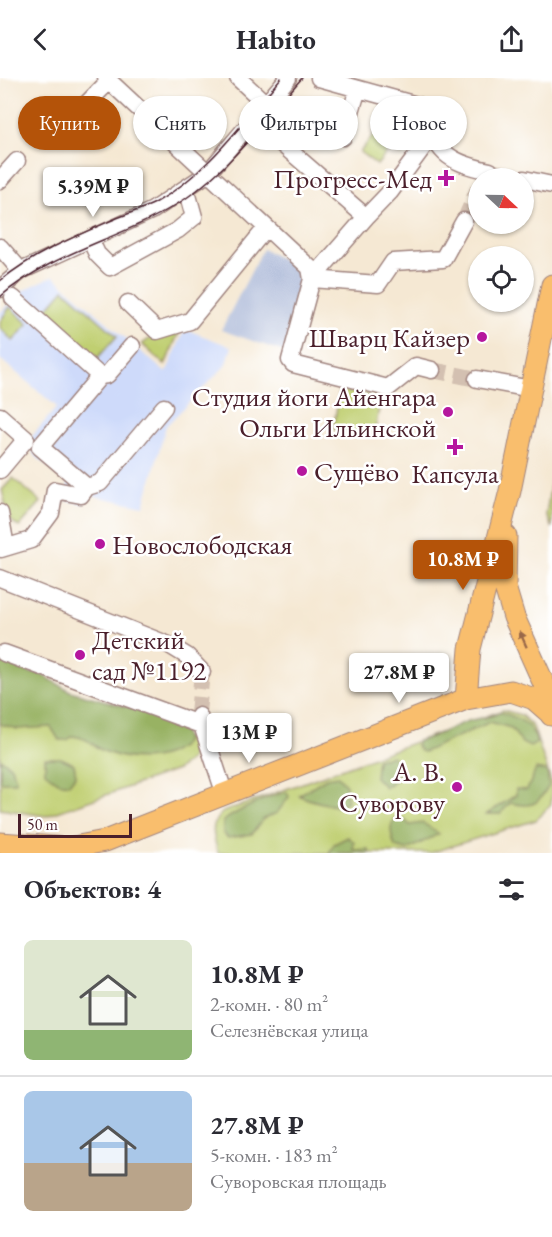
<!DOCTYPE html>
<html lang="ru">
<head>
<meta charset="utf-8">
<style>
	body { margin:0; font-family:"EB Garamond",serif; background:#f2f2f3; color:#2b2b33; height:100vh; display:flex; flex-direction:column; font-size:22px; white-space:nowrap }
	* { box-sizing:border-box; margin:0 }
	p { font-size:20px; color:#7c7c81 }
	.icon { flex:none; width:33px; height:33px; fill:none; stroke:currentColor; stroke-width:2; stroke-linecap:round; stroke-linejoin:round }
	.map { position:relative; height:775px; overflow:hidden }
	.details { display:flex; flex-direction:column; background:#fff; flex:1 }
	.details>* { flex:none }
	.banner { position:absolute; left:18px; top:18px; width:516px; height:54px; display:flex; gap:12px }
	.needle { width:39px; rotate:112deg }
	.fabs { position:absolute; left:468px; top:90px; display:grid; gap:12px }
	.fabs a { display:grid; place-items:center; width:66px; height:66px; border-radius:50%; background:#fff; box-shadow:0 2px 4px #0004; font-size:30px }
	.scale { position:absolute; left:18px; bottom:15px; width:114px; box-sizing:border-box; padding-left:6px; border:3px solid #4a1f2b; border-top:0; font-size:16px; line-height:21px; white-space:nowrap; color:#4a1f2b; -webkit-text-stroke:4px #fff; paint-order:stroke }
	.price { position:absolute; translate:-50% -51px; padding:0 14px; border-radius:6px; background:#fff; color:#222; font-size:20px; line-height:39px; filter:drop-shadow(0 2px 3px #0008) }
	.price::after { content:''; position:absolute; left:50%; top:36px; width:18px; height:14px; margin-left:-9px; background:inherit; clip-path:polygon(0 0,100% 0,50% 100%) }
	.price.active { background:#b45309; color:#fff }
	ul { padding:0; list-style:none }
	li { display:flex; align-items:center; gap:18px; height:150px; padding:0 24px }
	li+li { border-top:2px solid #e1e1e2 }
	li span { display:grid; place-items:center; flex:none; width:168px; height:120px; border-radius:9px; color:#555 }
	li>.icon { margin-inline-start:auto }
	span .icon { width:72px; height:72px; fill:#fffc; stroke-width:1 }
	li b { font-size:26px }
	h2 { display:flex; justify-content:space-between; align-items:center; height:72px; padding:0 24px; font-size:26px }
	.pill { padding:0 21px; border-radius:27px; background:#fff; box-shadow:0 2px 4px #0004; font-size:21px; line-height:54px }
	.pill.active { background:#b45309; color:#fff }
	header { display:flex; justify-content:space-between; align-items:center; height:78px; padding:0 24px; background:#fff; font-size:27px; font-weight:700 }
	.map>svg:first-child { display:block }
	.built { fill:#cedafa }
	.industrial { fill:#b9c4de }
	.green { fill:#c0cf71; stroke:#85774e; stroke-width:1.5 }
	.forest { fill:#98b263; stroke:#716847; stroke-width:1.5 }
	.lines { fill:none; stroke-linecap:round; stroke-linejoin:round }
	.minor-tunnel { stroke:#d3c0b1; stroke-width:16; stroke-dasharray:16 8; stroke-linecap:butt }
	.minor-casing { stroke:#a0847f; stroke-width:19 }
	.major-casing { stroke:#a0847f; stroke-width:23 }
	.minor { stroke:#fff; stroke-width:16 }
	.major { stroke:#f9be6d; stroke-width:21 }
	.tram { stroke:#4a1f2b; stroke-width:1.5 }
	.oneway { fill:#996749 }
	.poi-dot { fill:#b5179e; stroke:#fff; stroke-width:2 }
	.labels { text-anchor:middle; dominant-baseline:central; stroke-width:5; stroke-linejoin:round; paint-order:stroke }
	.poi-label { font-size:27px; fill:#4a1f2b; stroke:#fff; text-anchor:end }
</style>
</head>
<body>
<header><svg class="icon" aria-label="back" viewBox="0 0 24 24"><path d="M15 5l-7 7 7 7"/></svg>Habito<svg class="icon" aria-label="share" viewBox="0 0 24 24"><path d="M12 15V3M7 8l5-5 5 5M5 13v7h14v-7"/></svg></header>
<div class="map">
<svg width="552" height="775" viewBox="0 0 552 775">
	<rect width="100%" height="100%" fill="#fff"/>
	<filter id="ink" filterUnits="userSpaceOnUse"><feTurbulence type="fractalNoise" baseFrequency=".0167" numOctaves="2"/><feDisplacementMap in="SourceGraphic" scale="12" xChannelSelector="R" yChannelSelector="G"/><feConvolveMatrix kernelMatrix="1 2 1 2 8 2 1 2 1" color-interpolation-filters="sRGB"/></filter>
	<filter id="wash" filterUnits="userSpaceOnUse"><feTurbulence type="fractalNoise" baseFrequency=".008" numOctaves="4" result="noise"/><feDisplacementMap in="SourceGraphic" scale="24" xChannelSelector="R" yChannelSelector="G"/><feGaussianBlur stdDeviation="1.35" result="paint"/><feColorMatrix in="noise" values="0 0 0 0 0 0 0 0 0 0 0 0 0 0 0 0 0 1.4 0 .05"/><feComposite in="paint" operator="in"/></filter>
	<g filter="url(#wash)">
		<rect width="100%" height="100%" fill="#f5e8d3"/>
		<path class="built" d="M53 198 166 295 185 251 232 269 225 288 166 348 144 428 93 418 83 426 65 422 68 405 34 377 28 363 57 329 0 281V235L18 215Z"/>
		<path class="industrial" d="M263 171 307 194 287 275 221 252Z"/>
		<path class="green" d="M378 51 412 64 401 78 390 71 377 87 360 74Z
			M64 211 117 258 95 283 42 237Z
			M10 229 28 246 13 263 0 250V243Z
			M179 254 165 287 142 266 151 260Z
			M340 312 381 319 374 359 333 351Z
			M552 398V450L546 437Z
			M13 400 41 424 19 449 9 441 2 412Z
			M0 591 192 662 191 681 177 692 46 738 0 731Z
			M503 632 521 637 533 649 552 706 551 726 536 742 430 775H218C214 759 208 746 223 734Z"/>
		<path class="forest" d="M0 582 30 595H39L70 613 168 640 183 651 186 663C168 685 132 684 106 674 91 669 93 661 73 658L67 662H59L51 649 17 651 0 646Z
			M500 634C519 640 532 645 537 665L530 669 522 665 511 650 490 644 424 674 420 673 416 667 418 663C436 659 451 649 468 643 480 639 489 641 500 634Z
			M393 678 399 689V700L385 709 375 699 377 681Z
			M45 680H61L74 686 76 697 69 706 58 704 45 694Z
			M0 681C11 686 14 692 16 704H0Z
			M536 691 547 693 549 708C536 727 534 730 510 725L500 736H487L516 717V711L527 712Z
			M338 698 346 707 347 723 338 729C324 724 310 724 299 717L326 700Z
			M287 714 289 719 277 735 263 741 252 756 228 760 223 755V743C239 732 270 717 287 714Z
			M399 737 410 747 423 745 439 756 407 772 395 769C391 756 387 746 399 737Z
			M348 759 354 764 353 772 369 771V775H329L334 766Z"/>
	</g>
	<g filter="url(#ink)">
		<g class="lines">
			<path class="minor-tunnel" d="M490 93 517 99
				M464 143 478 111
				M432 292 477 301
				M198 635 202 594"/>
			<defs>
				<path id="minor" d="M106 0 310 190 312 201 290 282 293 286 388 310 416 288 432 292
					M238 0 266 26
					M319 0 420 28C439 73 440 82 490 93
					M253 41 366 139 312 201
					M70 43 109 3
					M343 59 358 11
					M524 101 552 107
					M0 102 17 83
					M366 139 390 114 432 57
					M90 161 97 176 110 189 178 152 194 139 186 110
					M0 169 21 193
					M312 201 378 206 393 184 443 181 464 143
					M0 211 21 193 153 132 207 96 288 0
					M13 220 100 298 107 297 132 268
					M128 225 157 253 190 243 266 150
					M477 301 531 311
					M0 338 26 361 0 392
					M87 409 100 405 164 329
					M0 435 6 469
					M1 471 31 462 51 435 55 412 81 417 87 409 40 369 100 298
					M0 500 169 567 187 578 202 594
					M4 575 201 647
					M199 638 225 717"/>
				<path id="major" d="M506 458 505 509 514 539 544 606 551 637
					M466 621 470 571 510 413 552 207
					M0 765 68 770 105 763 466 621 511 613 534 621 550 635"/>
			</defs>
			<use href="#minor" class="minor-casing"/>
			<use href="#major" class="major-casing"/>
			<use href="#minor" class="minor"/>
			<use href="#major" class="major"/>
			<path class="tram" d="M0 203C34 175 76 158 117 140 129 135 143 131 155 125 208 95 242 45 281 0
				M0 219C54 172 127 160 185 121 230 90 266 41 302 0"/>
		</g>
		<defs><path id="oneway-solid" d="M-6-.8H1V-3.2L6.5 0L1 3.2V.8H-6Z" transform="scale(1.5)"/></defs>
		<use class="oneway" href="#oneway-solid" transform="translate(523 561) rotate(-114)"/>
	</g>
	<g class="poi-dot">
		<path d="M443 91h6v6h6v6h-6v6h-6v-6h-6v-6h6z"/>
		<circle cx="482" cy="259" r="6"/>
		<circle cx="448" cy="334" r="6"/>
		<path d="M452 360h6v6h6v6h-6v6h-6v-6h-6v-6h6z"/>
		<circle cx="302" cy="393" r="6"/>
		<circle cx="100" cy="466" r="6"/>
		<circle cx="80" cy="577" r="6"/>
		<circle cx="457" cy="709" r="6"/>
	</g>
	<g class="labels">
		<g class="poi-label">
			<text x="432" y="100">Прогресс-Мед</text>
			<text x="470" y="259">Шварц Кайзер</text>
			<text x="436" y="318">Студия йоги Айенгара<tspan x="436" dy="31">Ольги Ильинской</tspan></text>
			<text x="314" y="393" text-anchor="start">Сущёво</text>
			<text x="455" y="395" text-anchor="middle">Капсула</text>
			<text x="112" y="466" text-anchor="start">Новослободская</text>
			<text x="92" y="561" text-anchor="start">Детский<tspan x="92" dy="31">сад №1192</tspan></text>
			<text x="445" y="693">А. В.<tspan x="445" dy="31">Суворову</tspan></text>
		</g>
	</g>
</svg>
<div class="fabs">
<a><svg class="needle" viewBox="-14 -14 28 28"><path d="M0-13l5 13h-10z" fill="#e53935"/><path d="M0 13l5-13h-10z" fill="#7c7c81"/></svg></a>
<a><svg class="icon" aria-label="locate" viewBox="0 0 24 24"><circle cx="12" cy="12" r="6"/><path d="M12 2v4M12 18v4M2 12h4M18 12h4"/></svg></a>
</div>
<div class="scale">50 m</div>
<b class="price" style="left:93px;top:140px">5.39M ₽</b>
<b class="price active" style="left:463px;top:513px">10.8M ₽</b>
<b class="price" style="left:399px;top:626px">27.8M ₽</b>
<b class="price" style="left:249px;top:686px">13M ₽</b>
<div class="banner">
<a class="pill active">Купить</a>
<a class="pill">Снять</a>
<a class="pill">Фильтры</a>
<a class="pill">Новое</a>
</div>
</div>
<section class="details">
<h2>Объектов: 4<svg class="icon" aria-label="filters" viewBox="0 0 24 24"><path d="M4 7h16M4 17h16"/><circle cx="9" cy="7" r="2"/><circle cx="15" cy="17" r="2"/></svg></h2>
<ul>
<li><span style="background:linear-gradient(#dfe7d0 75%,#8fb573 0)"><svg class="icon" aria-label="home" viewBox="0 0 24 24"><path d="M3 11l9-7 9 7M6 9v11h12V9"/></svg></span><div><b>10.8M ₽</b><p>2-комн. · 80 m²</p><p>Селезнёвская улица</p></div></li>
<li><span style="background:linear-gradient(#a9c7e8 60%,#b9a48a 0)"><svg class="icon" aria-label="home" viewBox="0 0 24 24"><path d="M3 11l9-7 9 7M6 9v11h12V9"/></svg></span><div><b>27.8M ₽</b><p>5-комн. · 183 m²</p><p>Суворовская площадь</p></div></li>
</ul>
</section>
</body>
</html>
